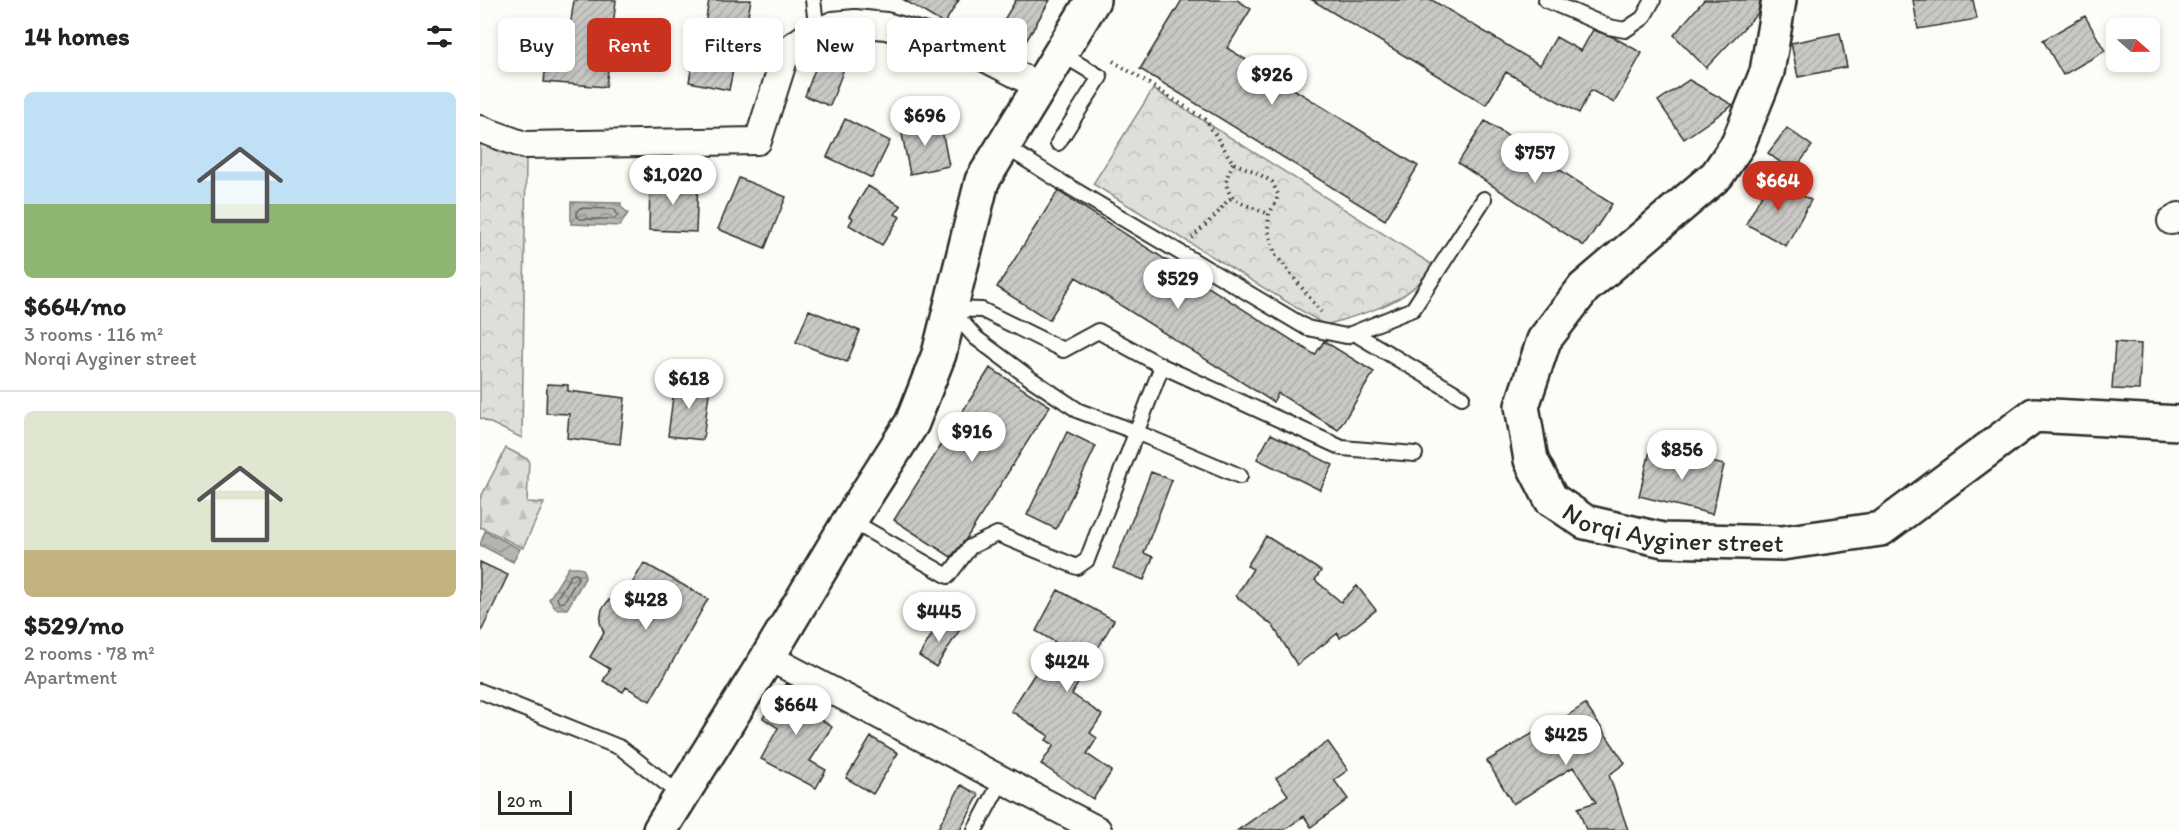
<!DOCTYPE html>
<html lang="en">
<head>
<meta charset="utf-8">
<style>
	body { margin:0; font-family:Itim,sans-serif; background:#f2f2f2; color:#222; height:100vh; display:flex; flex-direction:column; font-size:22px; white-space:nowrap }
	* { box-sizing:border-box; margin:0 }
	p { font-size:20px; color:#767676 }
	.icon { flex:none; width:33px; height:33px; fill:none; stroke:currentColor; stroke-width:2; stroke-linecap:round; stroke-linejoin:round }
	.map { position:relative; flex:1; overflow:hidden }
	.sheet { display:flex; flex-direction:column; background:#fff; width:480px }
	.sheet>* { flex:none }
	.hud { position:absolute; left:18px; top:18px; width:570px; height:54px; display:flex; gap:12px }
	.needle { width:39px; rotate:110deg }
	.buttons { position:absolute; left:1626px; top:18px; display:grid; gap:12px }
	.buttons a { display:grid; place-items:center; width:54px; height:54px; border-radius:9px; background:#fff; box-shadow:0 3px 9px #0003; font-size:30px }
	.scale { position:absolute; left:18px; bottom:15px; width:74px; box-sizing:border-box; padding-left:6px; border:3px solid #2b2b2b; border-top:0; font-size:16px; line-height:21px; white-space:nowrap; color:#2b2b2b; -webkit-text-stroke:4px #fdfcf7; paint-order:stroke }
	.price { position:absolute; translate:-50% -51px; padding:0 14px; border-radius:21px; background:#fff; color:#222; font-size:20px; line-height:39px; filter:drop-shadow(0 2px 3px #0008) }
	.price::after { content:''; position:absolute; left:50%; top:36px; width:18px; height:14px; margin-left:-9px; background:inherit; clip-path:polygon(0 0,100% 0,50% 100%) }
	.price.on { background:#c8321e; color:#fff }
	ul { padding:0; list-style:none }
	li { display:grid; align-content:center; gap:12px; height:318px; padding:0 24px }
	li+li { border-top:2px solid #e0e0e0 }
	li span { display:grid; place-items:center; height:186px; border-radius:9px; color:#555 }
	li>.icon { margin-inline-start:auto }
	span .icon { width:108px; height:108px; fill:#fffc; stroke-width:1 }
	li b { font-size:26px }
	h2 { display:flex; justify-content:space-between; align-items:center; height:72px; padding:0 24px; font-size:26px }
	.pill { padding:0 21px; border-radius:9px; background:#fff; box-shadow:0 3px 9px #0003; font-size:21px; line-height:54px }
	.pill.on { background:#c8321e; color:#fff }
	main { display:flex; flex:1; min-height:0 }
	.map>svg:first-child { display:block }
	.forest { fill:url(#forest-firs); stroke:#858482; stroke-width:1.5 }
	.park { fill:url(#park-crowns); stroke:#858482; stroke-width:1.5 }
	.water { fill:url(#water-waves); stroke:#7e7d7b; stroke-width:1.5 }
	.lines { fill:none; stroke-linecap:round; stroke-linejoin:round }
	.shore { stroke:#626261; stroke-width:1.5 }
	.building { fill:url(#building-hatch); stroke:#2b2b2b; stroke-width:1.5 }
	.service-casing { stroke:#2b2b2b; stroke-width:18 }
	.minor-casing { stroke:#2b2b2b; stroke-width:30 }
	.tertiary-casing { stroke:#2b2b2b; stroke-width:38 }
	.secondary-casing { stroke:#2b2b2b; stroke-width:38 }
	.path { stroke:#2b2b2b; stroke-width:4; stroke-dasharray:1.5 4.5; stroke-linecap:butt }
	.service { stroke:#fdfcf7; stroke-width:14 }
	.minor { stroke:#fdfcf7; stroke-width:26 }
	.tertiary { stroke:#fdfcf7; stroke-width:33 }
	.secondary { stroke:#fdfcf7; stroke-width:33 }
	.labels { text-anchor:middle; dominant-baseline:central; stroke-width:6; stroke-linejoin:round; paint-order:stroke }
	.street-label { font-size:26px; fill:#2b2b2b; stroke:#fdfcf7 }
</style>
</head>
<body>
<main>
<section class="sheet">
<h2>14 homes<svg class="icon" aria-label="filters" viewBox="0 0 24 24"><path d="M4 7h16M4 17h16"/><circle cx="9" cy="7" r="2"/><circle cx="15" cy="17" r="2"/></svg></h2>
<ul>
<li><span style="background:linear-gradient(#bfe0f5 60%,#8fb573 0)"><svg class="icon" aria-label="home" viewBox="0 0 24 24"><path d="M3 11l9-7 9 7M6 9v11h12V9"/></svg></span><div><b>$664/mo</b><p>3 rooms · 116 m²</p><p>Norqi Ayginer street</p></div></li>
<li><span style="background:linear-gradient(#dfe7d0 75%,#c2b280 0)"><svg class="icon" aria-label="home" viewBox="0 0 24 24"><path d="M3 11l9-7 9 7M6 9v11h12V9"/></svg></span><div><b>$529/mo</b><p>2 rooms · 78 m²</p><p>Apartment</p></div></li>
</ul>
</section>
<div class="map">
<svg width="1699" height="830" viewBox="0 0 1699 830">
	<defs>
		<pattern id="forest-firs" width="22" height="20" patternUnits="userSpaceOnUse" patternTransform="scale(1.5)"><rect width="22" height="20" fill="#dfdeda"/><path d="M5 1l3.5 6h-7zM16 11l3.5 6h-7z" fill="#c0bfbb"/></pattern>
		<pattern id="park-crowns" width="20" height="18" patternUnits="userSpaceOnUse" patternTransform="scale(1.5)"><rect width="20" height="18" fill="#dfdeda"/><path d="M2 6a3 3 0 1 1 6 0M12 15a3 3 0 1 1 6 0" fill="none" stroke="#c0bfbb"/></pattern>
		<pattern id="water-waves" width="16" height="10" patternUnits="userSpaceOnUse" patternTransform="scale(1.5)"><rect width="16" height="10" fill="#b5b4b1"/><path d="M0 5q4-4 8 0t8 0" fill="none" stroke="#939390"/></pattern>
		<pattern id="building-hatch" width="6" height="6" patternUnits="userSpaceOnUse" patternTransform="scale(1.5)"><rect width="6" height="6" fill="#c9c8c4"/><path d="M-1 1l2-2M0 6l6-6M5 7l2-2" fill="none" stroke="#adaca9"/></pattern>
	</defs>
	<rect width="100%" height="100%" fill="#fdfcf7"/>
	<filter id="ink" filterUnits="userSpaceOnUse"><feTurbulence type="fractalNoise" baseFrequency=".0167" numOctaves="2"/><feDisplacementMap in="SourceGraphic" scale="12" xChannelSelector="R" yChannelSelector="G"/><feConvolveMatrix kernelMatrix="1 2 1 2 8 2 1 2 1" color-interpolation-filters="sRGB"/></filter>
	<g filter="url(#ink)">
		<path class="forest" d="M26 448 49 460 47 502 64 503 43 548 1 527 0 528V499Z"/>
		<path class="park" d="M673 89 953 265C929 304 886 313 845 325L613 184Z
			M0 143 46 160 42 438 0 418Z"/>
		<path class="water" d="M91 202 141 203V207L148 213 140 226 91 224Z
			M5 531 40 549 33 562 0 545Z
			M89 567H99L104 570 105 578 87 609C72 608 78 612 69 599Z"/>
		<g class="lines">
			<path class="shore" d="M100 208 134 209 138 215 134 219H100L97 217V211Z
				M95 574 98 575V578L84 602 79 603 77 598 91 575Z"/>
		</g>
		<path class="building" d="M94 0H136L126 87 64 82 69 32 89 34Z
			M229 0H271L264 35 260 34 249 90 209 82 216 42 222 43Z
			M424 0H479L464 24Z
			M536 0H570L545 43 519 28Z
			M702 0H757L771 9 747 48 938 166 905 220 660 69Z
			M832 0H952L1060 65 1076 37 1101 51 1113 30 1133 37 1162 53 1134 103 1111 90 1099 113 1026 72 1006 105Z
			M1224 0H1280L1278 13 1226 68 1194 35Z
			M1433 0H1493L1497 19 1438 29Z
			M1605 16 1625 51 1583 75 1563 40Z
			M1360 33 1367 67 1318 77 1311 43Z
			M341 53 366 63 350 106 325 96Z
			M1209 80 1253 105 1204 139 1178 101Z
			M365 119 410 141 392 178 347 157Z
			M460 120 469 166 430 174 421 129Z
			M1005 121 1132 204 1104 246 978 163Z
			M1307 128 1332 146 1313 172 1288 153Z
			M259 178 306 197 285 248 238 229Z
			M1291 178 1331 200 1306 246 1266 224Z
			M170 180 218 181 216 232 169 230Z
			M388 186 421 206 415 214 420 217 402 245 369 225 373 218 369 216Z
			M578 191 835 355 844 341 894 372 858 430 798 393 793 402 596 277 569 320 517 287Z
			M329 310 380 331 367 362 316 342Z
			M1635 342 1661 344 1659 390 1632 389Z
			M510 368 570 406 486 539 471 557 414 520Z
			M195 381 230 385 223 440 188 436Z
			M67 384 88 385V391L145 398 140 444 87 438 89 414 66 413Z
			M587 432 616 446 576 529 547 515Z
			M791 434 853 465 840 490 777 459Z
			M1171 447 1244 465 1232 514 1159 496Z
			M671 472 692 480 664 553 673 557 664 580 633 568Z
			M786 536 841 571 835 580 861 602 877 586 896 610 860 638 858 633 817 665 793 626 756 596 773 569 767 566Z
			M0 562 28 575 0 634Z
			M164 563 228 599 170 701 146 687 143 692 123 681 130 669 110 657 124 633 120 622 122 609 129 600 142 601Z
			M578 590 634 620 592 694 622 715 610 733 617 738 607 754 632 771 613 799 561 764 574 745 566 740 569 736 531 711 575 642 556 631Z
			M461 619 479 631 456 667 439 656Z
			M306 684 338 700 330 712 352 727 330 761 346 770 336 788 281 759 298 728 283 718Z
			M1105 704 1145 763 1129 775 1148 830H1106L1098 808 1116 802 1093 767 1033 804 1007 761 1055 732 1057 736Z
			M391 737 418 753 393 794 366 778Z
			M848 742 868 770 854 780 868 799 831 827 824 816 804 830H758L808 795 796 778Z
			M481 785 499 795 480 830H457Z"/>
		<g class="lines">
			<defs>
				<path id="service" d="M333 0 337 31
					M1066 0 1129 27 1145 30 1163 18 1173 0
					M578 143 620 77 580 53
					M523 145 583 183 827 328 866 336 933 309 1004 199
					M470 309 502 310 583 350 618 331 682 366 862 448 935 454
					M472 311 496 338 551 379 599 411 656 432 760 476
					M874 333 982 397
					M370 520 468 576 490 547 517 534 597 567 607 560 682 366
					M0 691 141 748 202 796
					M495 830 522 780"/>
				<path id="minor" d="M0 129 44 145 278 141 307 50 327 36 353 25 375 23 406 26 485 48 559 86
					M1691 221 1699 216
					M288 657 618 830"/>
				<g id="tertiary">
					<path id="s1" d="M1299 0 1287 72 1258 144 1237 175 1104 288 1064 340 1042 406 1051 460 1071 499 1105 522 1183 540 1302 543 1401 529 1554 415 1699 423"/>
				</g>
				<path id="secondary" d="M180 830 288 657 370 520 432 423 459 354 502 181 613 0"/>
			</defs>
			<use href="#service" class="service-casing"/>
			<use href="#minor" class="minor-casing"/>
			<use href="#tertiary" class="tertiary-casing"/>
			<use href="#secondary" class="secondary-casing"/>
			<path class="path" d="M633 61 726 120 753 163 776 172 792 182 798 194 796 202 789 214 788 230 796 255 841 312
				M753 163C734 198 761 203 789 214
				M712 238 737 214 747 201 754 196"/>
			<use href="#service" class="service"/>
			<use href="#minor" class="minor"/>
			<use href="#tertiary" class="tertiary"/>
			<use href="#secondary" class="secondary"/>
		</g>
	</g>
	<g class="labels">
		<g class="street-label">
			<text stroke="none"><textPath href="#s1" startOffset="726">Norqi Ayginer street</textPath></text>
		</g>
	</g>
</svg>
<div class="buttons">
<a><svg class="needle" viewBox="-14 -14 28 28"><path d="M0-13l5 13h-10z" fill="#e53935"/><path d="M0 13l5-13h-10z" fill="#767676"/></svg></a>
</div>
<div class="scale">20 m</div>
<b class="price" style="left:792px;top:106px">$926</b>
<b class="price" style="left:445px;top:147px">$696</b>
<b class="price" style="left:1055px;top:184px">$757</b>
<b class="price" style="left:193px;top:206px">$1,020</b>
<b class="price on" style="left:1298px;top:212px">$664</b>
<b class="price" style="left:698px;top:310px">$529</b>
<b class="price" style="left:209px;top:410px">$618</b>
<b class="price" style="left:492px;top:463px">$916</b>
<b class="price" style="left:1202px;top:481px">$856</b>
<b class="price" style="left:166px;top:631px">$428</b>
<b class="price" style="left:459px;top:643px">$445</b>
<b class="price" style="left:587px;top:693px">$424</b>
<b class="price" style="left:316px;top:736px">$664</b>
<b class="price" style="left:1086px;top:766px">$425</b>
<div class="hud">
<a class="pill">Buy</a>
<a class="pill on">Rent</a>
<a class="pill">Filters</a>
<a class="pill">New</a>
<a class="pill">Apartment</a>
</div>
</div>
</main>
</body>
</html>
